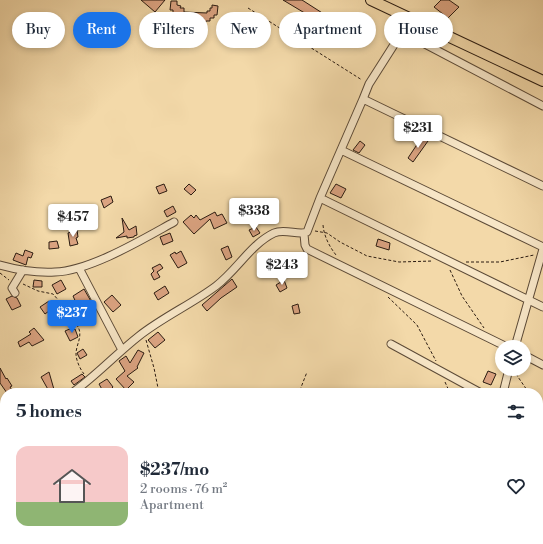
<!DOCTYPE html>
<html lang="en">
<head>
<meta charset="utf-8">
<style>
	body { margin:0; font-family:"Libre Bodoni",serif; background:#f2f2f3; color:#1f2937; height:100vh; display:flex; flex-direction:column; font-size:15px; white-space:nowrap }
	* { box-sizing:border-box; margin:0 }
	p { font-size:13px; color:#747a83 }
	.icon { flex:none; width:22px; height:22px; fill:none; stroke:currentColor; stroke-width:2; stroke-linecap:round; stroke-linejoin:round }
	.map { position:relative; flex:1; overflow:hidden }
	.sheet { position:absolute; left:0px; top:388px; width:543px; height:156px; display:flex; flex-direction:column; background:#fff; border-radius:16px 16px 0 0; box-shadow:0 2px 6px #0003 }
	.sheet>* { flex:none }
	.guide { position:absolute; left:12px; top:12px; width:519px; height:36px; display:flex; gap:8px }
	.buttons { position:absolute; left:495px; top:340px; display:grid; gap:8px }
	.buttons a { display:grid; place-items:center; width:36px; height:36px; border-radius:50%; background:#fff; box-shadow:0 2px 6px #0003; font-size:20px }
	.price { position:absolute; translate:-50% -34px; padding:0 9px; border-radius:4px; background:#fff; color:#222; font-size:13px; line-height:26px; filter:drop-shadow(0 1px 2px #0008) }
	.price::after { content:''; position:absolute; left:50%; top:24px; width:12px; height:9px; margin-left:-6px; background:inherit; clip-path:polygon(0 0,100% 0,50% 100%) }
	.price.active { background:#1a73e8; color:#fff }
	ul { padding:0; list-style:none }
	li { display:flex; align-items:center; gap:12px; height:100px; padding:0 16px }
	li span { display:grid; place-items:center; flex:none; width:112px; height:80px; border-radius:12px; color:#555 }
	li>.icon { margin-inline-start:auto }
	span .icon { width:48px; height:48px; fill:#fffc; stroke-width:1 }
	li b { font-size:17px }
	h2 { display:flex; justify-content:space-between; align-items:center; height:48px; padding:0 16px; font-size:17px }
	.pill { padding:0 14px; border-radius:18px; background:#fff; box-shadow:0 2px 6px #0003; font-size:14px; line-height:36px }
	.pill.active { background:#1a73e8; color:#fff }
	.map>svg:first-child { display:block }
	.building { fill:#dba381; stroke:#2a1b11 }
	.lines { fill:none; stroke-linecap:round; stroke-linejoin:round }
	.street-casing { stroke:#5c4a37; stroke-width:9 }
	.primary-casing { stroke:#2a1b11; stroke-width:12 }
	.path { stroke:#2a1b11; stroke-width:1; stroke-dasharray:3 2; stroke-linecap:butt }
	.street { stroke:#f7e6c7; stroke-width:7 }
	.primary { stroke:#f3d9a9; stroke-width:10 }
</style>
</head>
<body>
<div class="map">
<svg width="543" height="544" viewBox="0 0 543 544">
	<rect width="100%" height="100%" fill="#f3d9a9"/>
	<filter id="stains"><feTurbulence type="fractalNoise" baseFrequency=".005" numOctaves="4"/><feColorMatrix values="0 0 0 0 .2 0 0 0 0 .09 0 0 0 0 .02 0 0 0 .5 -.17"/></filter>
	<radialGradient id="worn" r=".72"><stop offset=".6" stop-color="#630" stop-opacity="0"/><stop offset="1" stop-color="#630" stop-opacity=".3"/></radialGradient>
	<path class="building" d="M141 0H165L155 12Z
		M283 0H302L327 16 326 17 354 34 349 43 326 30 327 28 313 18Z
		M441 0H449L459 7 448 18 434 7Z
		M171 1H177V5L181 6 180 8H184V12L207 13V11H210V8H212V5L218 6 217 15H214V18H210V21H206L205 24 201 23V27L196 26 195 36 188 35 189 25H183V21H179L180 18H176V14H173V10H170Z
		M422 137 428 141 413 162 408 158Z
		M360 141 365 145 359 153 353 150Z
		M164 184 167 191 159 194 156 187Z
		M189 184 196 190 191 195 184 189Z
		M336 184 346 189 341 198 330 193Z
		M111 196 113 202 104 208 101 200Z
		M173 206 176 212 167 217 164 211Z
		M215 212 217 216 222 214 227 223 214 229 210 219 194 234 183 222 191 215 194 218 196 215 200 220Z
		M122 218 129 230 136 226 137 235 134 236V237L127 238V236L116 238 124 232Z
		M256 227 260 233 253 237 249 230Z
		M77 230 78 237 76 238 78 244 70 246 68 233Z
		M170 233 173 241 163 245 160 237Z
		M378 239 390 243 389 250 376 246Z
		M57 241 59 248 49 249V242Z
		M228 246 232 257 226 260 221 249Z
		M25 250 33 253 31 258 28 257 26 265 13 260 16 253 23 256Z
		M181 251 187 263 178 268 170 255 175 252 176 254Z
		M268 260 272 266 270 267 274 274 268 277 264 269 262 270 259 264Z
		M160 264 163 268 157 272 160 277 154 280 151 274 154 271 152 268Z
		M232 279 237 287 221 298 207 311 202 305Z
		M34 280 42 281V287H33Z
		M61 280 66 289 57 294 52 285Z
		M284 280 287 288 280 292 276 285Z
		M165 286 169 293 158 300 154 293Z
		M84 289 92 303 79 309 73 296Z
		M112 295 121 305 113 312 104 302Z
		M12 296 17 298 21 306 12 310 6 299Z
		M49 301 53 308 45 314 40 307Z
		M298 304 300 313 294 314 292 306Z
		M61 306 69 317 59 322 52 313Z
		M34 328 44 340 32 346 29 342 20 347 18 342 31 334 29 332Z
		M72 328V330L75 329 78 337 70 341 65 331Z
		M158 332 165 340 155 348 148 340Z
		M83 349 87 355 80 359 77 353Z
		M138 350 144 353 137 367 138 368 127 376 134 382 126 390 116 379 125 371 119 361 126 356 130 363Z
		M0 368 6 379 7 378 12 386 10 387 14 393H7L0 383Z
		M488 371 496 374 491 385 483 382Z
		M49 372 55 393H50L41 377Z
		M82 374 85 377 74 385 71 381Z
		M107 379 113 387 109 391 107 390 104 393 99 384Z"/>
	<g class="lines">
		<defs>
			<path id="street" d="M411 18 369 84 363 99 543 186
				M402 32 543 106
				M341 150 543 247
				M320 198 543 307
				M304 234 305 245 307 249 507 347
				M0 265C18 270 37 273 55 272 90 271 143 239 174 222
				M79 268 122 350
				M15 293 12 288 23 270
				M391 344 481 393
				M515 347 543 249
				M524 355 543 365
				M72 393C96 376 116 354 139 336 163 317 192 304 216 286 237 270 251 244 274 233 285 228 299 236 307 232L320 198 363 99
				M503 393 509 369
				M0 416 5 422
				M538 422 543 424
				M538 480 543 483
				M103 539 109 544
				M535 539 543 544
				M92 544 96 539"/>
			<path id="primary" d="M371 0 543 81"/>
		</defs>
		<use href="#street" class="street-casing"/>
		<use href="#primary" class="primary-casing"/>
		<path class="path" d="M248 8 362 80
			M323 225C324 236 329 246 336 255
			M315 231 327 233 340 242 367 256 399 262 433 261
			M466 262H500L534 255
			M450 270 462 296 484 328
			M0 273 9 280
			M23 284 38 291 53 294C61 303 74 318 79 329 82 338 76 345 76 354 76 360 80 369 84 374
			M388 297 417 325 436 361
			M146 340 154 368 159 393
			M516 374 529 393
			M445 382 450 393
			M286 393 291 389 300 390 307 372
			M538 410 542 416
			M0 459 5 453
			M0 504 5 506
			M1 505 5 497
			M483 539 484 544
			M288 544 289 539"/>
		<use href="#street" class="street"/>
		<use href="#primary" class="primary"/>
	</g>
	<rect width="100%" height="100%" filter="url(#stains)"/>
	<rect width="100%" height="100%" fill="url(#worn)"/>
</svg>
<div class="buttons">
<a><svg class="icon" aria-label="layers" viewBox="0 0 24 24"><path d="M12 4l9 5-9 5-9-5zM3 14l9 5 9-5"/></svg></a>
</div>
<b class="price" style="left:418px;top:149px">$231</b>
<b class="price" style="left:254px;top:232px">$338</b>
<b class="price" style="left:73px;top:238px">$457</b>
<b class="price" style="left:282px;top:286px">$243</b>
<b class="price active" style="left:72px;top:334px">$237</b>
<div class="guide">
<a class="pill">Buy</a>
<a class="pill active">Rent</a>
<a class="pill">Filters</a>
<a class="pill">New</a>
<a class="pill">Apartment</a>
<a class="pill">House</a>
</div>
<section class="sheet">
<h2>5 homes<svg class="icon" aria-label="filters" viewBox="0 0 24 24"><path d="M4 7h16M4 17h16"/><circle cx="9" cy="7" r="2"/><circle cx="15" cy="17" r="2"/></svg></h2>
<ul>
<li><span style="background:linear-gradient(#f6c9c9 70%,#8fb573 0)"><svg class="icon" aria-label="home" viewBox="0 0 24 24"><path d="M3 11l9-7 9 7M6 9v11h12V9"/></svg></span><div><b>$237/mo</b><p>2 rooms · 76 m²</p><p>Apartment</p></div><svg class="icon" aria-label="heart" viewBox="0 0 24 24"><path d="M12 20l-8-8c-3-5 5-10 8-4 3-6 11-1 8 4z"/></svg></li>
</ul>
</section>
</div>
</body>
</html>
